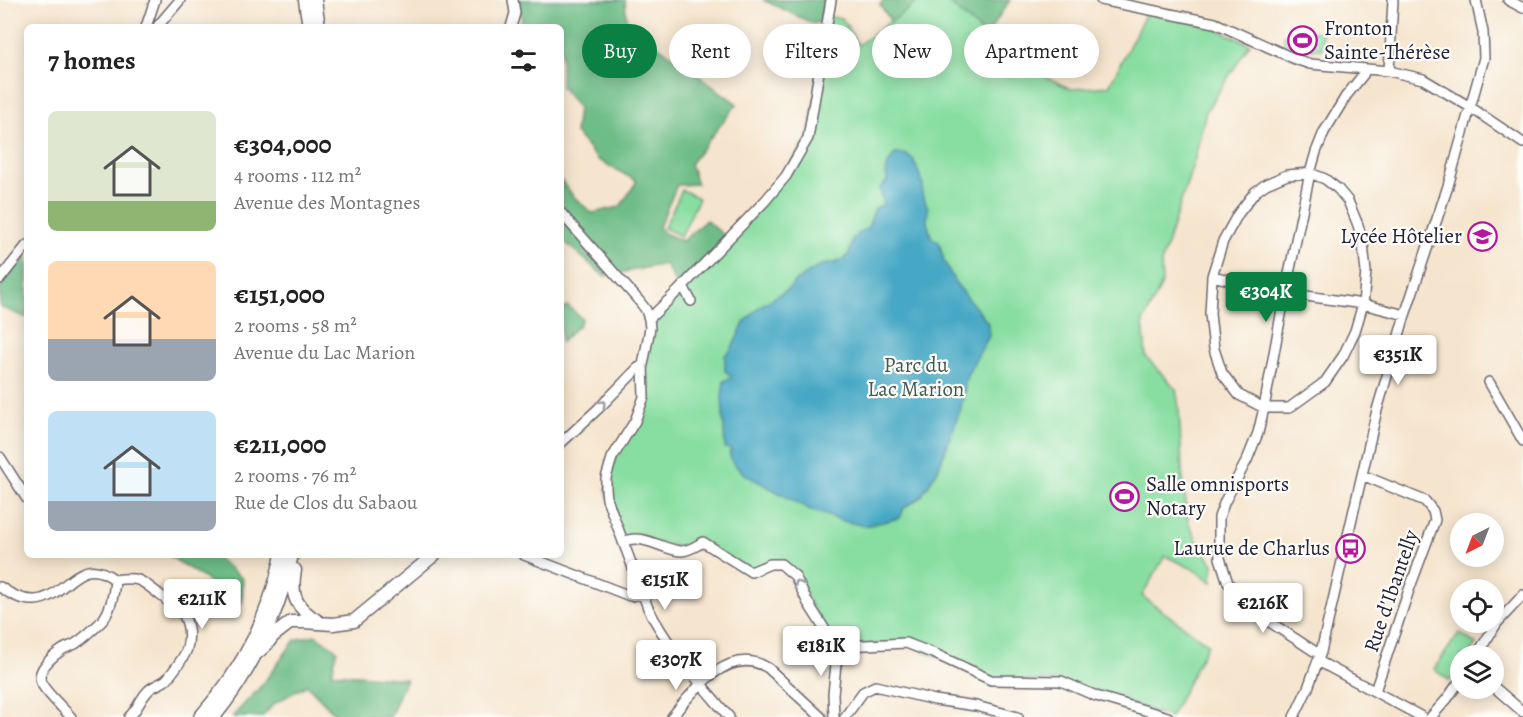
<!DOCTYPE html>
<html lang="en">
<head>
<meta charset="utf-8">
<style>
	body { margin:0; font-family:Alegreya,serif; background:#f2f2f2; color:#222; height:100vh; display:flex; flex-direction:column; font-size:22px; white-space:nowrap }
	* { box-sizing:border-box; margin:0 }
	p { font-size:20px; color:#767676 }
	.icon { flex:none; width:33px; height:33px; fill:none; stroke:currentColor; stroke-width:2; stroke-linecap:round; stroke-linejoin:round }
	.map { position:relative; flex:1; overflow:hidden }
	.details { position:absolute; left:24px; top:24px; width:540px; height:534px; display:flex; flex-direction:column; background:#fff; border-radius:9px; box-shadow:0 3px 15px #0003 }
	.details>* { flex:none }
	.top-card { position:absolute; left:582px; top:24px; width:570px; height:54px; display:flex; gap:12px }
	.needle { width:39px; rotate:222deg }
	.tools { position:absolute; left:1450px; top:513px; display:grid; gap:12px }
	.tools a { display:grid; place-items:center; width:54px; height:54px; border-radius:50%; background:#fff; box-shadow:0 3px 15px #0003; font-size:30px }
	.price { position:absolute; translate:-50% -51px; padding:0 14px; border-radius:6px; background:#fff; color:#222; font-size:20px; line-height:39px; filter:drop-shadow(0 2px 3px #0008) }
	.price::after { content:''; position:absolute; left:50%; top:36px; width:18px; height:14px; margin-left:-9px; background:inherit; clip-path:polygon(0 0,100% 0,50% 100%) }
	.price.active { background:#0b8043; color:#fff }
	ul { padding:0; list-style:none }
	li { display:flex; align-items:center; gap:18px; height:150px; padding:0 24px }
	li span { display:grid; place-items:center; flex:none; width:168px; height:120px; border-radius:9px; color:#555 }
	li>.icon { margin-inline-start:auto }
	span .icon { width:72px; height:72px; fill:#fffc; stroke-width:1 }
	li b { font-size:26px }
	h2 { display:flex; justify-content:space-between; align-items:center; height:72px; padding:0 24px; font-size:26px }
	.pill { padding:0 21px; border-radius:27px; background:#fff; box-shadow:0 3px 15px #0003; font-size:21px; line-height:54px }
	.pill.active { background:#0b8043; color:#fff }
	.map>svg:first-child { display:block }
	.green { fill:#88dea1; stroke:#55806e; stroke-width:1.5 }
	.forest { fill:#6ebd87; stroke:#487061; stroke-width:1.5 }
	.water { fill:#46a8c5; stroke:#346580; stroke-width:1.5 }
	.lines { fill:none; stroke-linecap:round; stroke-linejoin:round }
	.minor-casing { stroke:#6c666e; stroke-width:12 }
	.major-casing { stroke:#6c666e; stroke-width:15 }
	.minor { stroke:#fff; stroke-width:9 }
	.major { stroke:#fff; stroke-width:12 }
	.oneway { stroke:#9c9ca7 }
	.labels { text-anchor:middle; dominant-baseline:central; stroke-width:4.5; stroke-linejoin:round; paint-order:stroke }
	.poi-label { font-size:21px; fill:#22223b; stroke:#fdfcf7; text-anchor:start }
	.park-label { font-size:21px; fill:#415a5a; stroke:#fdfcf7 }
	.street-label { font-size:21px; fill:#22223b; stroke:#fdfcf7 }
</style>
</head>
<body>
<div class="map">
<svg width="1523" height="717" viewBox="0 0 1523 717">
	<rect width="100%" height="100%" fill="#fdfcf7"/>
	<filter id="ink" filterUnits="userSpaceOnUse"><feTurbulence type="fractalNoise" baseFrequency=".0167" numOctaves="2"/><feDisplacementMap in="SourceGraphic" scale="12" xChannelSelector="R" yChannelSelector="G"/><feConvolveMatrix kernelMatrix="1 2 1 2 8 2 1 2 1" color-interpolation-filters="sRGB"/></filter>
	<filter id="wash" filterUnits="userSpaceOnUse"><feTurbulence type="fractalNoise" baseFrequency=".008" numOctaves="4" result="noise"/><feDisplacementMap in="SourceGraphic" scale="24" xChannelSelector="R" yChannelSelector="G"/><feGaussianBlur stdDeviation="1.35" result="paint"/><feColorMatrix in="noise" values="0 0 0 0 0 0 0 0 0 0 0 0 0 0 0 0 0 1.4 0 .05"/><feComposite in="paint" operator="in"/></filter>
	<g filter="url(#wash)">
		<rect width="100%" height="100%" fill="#f6e5ce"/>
		<path class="green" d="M920 0H946L1015 62 1071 89 1109 86 1147 11 1212 27 1250 44 1206 111 1195 158 1161 263 1162 284 1143 322 1146 357 1176 389 1179 408 1182 471 1188 521 1196 539 1213 564 1212 582 1191 568 1165 556 1142 596 1208 644 1170 717 1061 681 991 680 906 643 846 646 827 633 795 576 781 564 751 572 704 543 691 549 637 539 623 542 606 489 618 449 641 409 649 319 765 201 808 138 828 17 842 18 858 45Z
			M1296 31 1322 32V49L1295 48 1290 44H1284V35H1291Z
			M682 190 699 198 681 236 664 228Z
			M1459 633 1476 644 1468 655 1461 656V665L1450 681 1434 669Z"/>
		<path class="forest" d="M517 0H625L627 23 737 104 690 164 697 184 677 185 659 227 664 233 683 241 706 220 728 239 679 290 665 264 604 276 561 239V180L574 197 592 213 620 207 637 181 598 160 575 133 578 108 561 87V27H518L522 18Z
			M763 0H829L828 17 814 24Z
			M884 0H920L891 22 880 5Z
			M946 0H1010L986 36Z
			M25 257 27 258V318L0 307V285Z
			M568 306 582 319 579 325 561 342V310Z
			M168 555H213L243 579 242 603Z
			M315 635 337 650 332 673 406 679 390 717H338L307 685 275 703 262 717H232L262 685 295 640Z"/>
		<path class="water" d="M895 154H905L913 159 923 183 922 194 928 208 927 222 930 232 932 238 939 242 944 261 955 282 988 323 989 336 967 375 961 408 938 470 921 497 904 508 900 518 865 526 843 521 811 510 744 474 732 462 729 453 732 450 725 448 722 397 724 381 731 378V376L725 371V355L731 350 744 323 760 306 790 288 794 282 821 265 834 263 842 260 849 254 853 238 868 227 875 208 883 205 880 188 887 181C885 169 887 164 895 154Z"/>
	</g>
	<g filter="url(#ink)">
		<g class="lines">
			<defs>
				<path id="minor" d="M1101 0 1215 23 1295 59 1310 64 1389 71 1423 79 1470 107 1523 143
					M1508 0 1523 8
					M146 27 155 0
					M157 27 180 0
					M511 27 515 13 513 0
					M1389 71 1393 0
					M1310 173 1325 179 1338 189 1348 201 1358 225 1363 244 1366 272 1363 304 1355 331 1343 356 1325 382 1289 408H1264L1239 395 1222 373 1214 349 1210 314 1212 276 1223 241 1238 214 1255 192 1266 184 1287 175Z
					M561 213 640 302 646 310 649 319
					M1212 276 1285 293 1363 304 1405 315
					M0 279 27 245
					M683 286 691 301
					M1489 382 1523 441
					M561 443 599 408 638 368 643 365
					M0 457 27 499
					M1362 475 1425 501 1433 511 1435 520 1409 590 1375 691
					M623 542C642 532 662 550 681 551 689 551 696 546 703 542L751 572 770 564H781L795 576 808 603 827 633 846 646
					M524 555 630 596 643 594
					M0 587C10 594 23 601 35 600 67 598 78 551 115 580 140 576 142 581 160 595 167 601 177 606 182 613 189 622 190 637 187 648 186 655 172 673 167 679 162 684 153 685 148 691 140 699 138 709 129 717
					M846 646 906 643 935 654 991 680 1061 681 1096 696 1168 717
					M1321 652 1314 651 1253 611 1228 583 1220 558 1219 541V517L1225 501 1247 460 1258 433 1264 408 1285 293 1310 173 1316 152 1324 132 1346 96 1363 75 1365 69
					M1476 656 1497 623 1523 595
					M1318 661 1422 717
					M1494 687 1523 712
					M71 717C64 709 44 691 41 682 36 670 53 656 62 650 66 647 71 646 75 644 84 638 95 628 103 620 111 609 114 594 115 580
					M672 717C693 690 730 644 768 668L821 717
					M729 717C700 683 668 648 648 608L607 499 606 489V478L612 458 635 421 644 397 643 365 650 328 649 319 679 290 765 201 786 176 808 138 831 0
					M834 717 833 694 836 664 846 646
					M845 717 863 692 875 686 935 700 976 706 1018 717
					M1294 717 1308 688 1321 652 1377 410 1405 315 1448 186 1484 58 1483 32 1476 0
					M1431 717 1447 699 1461 679"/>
				<path id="major" d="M305 0 309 27
					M315 0 319 27
					M295 570C290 596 296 608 319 622
					M257 653 267 644 273 636 291 622H304L333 624 354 621 434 555
					M200 717C211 704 223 690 232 676 256 640 273 598 282 555
					M214 717C253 669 278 615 292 555"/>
			</defs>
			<use href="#minor" class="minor-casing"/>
			<use href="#major" class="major-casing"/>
			<use href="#minor" class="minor"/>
			<use href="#major" class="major"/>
		</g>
		<defs><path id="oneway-chevron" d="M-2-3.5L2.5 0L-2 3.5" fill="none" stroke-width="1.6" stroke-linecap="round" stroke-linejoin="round" transform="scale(1.5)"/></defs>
		<g class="oneway">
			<use href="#oneway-chevron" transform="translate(602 404) rotate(-45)"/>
			<use href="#oneway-chevron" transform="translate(798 584) rotate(-118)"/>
		</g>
	</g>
	<defs>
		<symbol id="stadium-ring" viewBox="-11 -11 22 22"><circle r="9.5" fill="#fdfcf7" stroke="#b5179e" stroke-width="1.5"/><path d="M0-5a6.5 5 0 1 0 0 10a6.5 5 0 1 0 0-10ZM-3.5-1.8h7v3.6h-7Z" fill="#b5179e"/></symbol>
		<symbol id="school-ring" viewBox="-11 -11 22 22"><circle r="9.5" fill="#fdfcf7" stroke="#b5179e" stroke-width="1.5"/><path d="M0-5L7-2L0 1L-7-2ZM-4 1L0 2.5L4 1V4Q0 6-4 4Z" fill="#b5179e"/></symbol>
		<symbol id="bus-ring" viewBox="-11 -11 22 22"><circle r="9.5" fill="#fdfcf7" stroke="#b5179e" stroke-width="1.5"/><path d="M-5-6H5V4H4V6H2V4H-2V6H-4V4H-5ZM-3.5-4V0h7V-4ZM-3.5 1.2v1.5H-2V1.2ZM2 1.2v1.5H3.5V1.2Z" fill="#b5179e"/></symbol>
	</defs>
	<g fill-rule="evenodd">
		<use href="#stadium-ring" x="1286" y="24" width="33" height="33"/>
		<use href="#school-ring" x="1466" y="220" width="33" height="33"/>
		<use href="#stadium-ring" x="1108" y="480" width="33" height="33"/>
		<use href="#bus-ring" x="1334" y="532" width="33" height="33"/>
	</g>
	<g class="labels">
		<g class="poi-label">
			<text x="1324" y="28">Fronton<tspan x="1324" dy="24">Sainte-Thérèse</tspan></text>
			<text x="1462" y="236" text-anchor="end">Lycée Hôtelier</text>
			<text x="1146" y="484">Salle omnisports<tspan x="1146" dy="24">Notary</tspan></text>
			<text x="1330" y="548" text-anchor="end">Laurue de Charlus</text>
		</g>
		<g class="park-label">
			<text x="916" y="365">Parc du<tspan x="916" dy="24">Lac Marion</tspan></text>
		</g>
		<g class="street-label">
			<text transform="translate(1391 591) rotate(-71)">Rue d'Ibantelly</text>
		</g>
	</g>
</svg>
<div class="tools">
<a><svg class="needle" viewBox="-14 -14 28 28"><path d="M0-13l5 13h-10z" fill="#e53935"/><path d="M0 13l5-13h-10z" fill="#767676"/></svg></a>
<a><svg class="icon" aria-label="locate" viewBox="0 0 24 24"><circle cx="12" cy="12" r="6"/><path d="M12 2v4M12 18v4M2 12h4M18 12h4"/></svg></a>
<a><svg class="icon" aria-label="layers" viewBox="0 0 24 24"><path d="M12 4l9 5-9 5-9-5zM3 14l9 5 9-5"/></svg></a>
</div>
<b class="price active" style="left:1266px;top:323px">€304K</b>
<b class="price" style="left:1398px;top:386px">€351K</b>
<b class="price" style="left:665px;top:611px">€151K</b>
<b class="price" style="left:202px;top:630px">€211K</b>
<b class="price" style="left:1263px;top:634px">€216K</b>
<b class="price" style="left:821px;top:677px">€181K</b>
<b class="price" style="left:676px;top:691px">€307K</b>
<div class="top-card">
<a class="pill active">Buy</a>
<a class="pill">Rent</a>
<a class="pill">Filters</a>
<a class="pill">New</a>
<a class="pill">Apartment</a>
</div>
<section class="details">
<h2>7 homes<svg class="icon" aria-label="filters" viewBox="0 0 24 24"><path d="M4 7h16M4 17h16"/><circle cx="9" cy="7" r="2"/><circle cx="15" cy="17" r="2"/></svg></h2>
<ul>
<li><span style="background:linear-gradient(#dfe7d0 75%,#8fb573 0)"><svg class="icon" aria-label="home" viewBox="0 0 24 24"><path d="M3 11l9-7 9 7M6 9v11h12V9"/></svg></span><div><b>€304,000</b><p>4 rooms · 112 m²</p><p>Avenue des Montagnes</p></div></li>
<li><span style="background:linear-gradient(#ffd9b3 65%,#9aa5b1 0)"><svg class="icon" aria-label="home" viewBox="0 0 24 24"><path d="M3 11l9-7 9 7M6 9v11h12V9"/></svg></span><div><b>€151,000</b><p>2 rooms · 58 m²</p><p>Avenue du Lac Marion</p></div></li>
<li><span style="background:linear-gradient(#bfe0f5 75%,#9aa5b1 0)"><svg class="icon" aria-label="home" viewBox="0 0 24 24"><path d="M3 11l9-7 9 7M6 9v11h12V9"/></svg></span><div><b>€211,000</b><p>2 rooms · 76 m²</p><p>Rue de Clos du Sabaou</p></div></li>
</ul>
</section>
</div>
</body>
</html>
